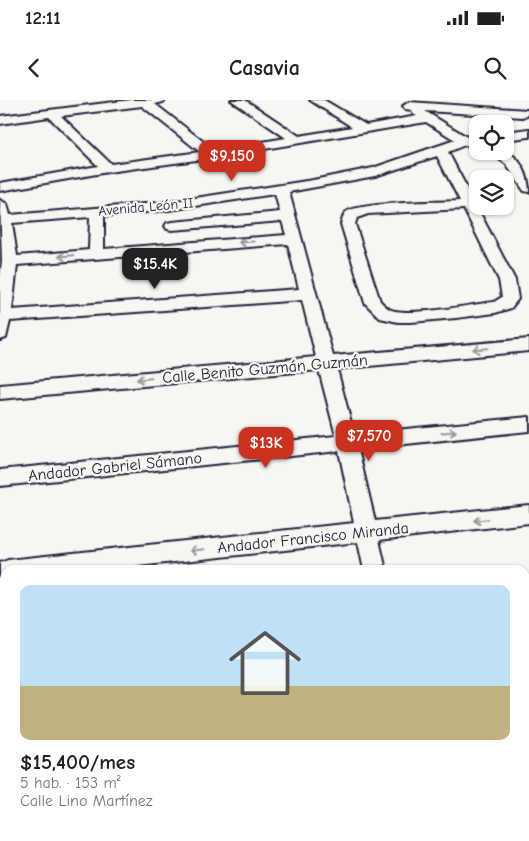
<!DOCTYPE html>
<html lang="es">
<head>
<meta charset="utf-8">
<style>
	body { margin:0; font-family:"Comic Neue",sans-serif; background:#f6f6f6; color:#202124; height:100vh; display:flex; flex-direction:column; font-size:19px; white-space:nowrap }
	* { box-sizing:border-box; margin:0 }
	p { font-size:16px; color:#757577 }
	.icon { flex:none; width:28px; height:28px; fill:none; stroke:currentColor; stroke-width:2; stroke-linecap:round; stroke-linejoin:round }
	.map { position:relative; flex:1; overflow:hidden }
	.panel { position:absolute; left:0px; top:465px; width:530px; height:276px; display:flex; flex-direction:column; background:#fff; border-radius:15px 15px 0 0; box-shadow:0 1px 4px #0004 }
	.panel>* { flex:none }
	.fabs { position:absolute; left:469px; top:15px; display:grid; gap:10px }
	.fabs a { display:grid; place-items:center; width:45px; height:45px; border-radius:10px; background:#fff; box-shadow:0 1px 4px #0004; font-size:25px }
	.price { position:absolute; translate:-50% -42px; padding:0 11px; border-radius:10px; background:#c8321e; color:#fff; font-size:16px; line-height:32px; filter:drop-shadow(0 1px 2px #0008) }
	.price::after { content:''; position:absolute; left:50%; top:30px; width:15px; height:11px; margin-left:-8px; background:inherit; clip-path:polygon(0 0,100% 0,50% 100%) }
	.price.on { background:#222; color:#fff }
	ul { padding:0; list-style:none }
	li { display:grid; align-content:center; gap:10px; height:265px; padding:0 20px }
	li+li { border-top:1px solid #e0e0e0 }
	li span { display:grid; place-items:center; height:155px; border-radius:10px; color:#555 }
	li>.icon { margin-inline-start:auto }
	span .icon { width:90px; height:90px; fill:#fffc; stroke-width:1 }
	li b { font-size:21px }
	.status { display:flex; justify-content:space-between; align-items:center; height:35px; padding:0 25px; background:#fff; direction:ltr }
	.status svg { height:14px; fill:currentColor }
	header { display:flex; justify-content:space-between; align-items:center; height:65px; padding:0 20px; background:#fff; font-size:22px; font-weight:700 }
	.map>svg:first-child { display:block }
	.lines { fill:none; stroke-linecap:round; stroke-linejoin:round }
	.minor-casing { stroke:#22223b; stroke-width:4 }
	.minor { fill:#f6f6f2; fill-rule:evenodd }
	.oneway { stroke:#9797a0 }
	.labels { text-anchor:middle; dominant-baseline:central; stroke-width:4.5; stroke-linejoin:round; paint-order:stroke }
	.far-street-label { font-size:14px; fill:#22223b; stroke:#f6f6f2 }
	.street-label { font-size:16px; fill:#22223b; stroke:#f6f6f2 }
</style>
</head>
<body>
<div class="status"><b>12:11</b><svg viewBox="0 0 49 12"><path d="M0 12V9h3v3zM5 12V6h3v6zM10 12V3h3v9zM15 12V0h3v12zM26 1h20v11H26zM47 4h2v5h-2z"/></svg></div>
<header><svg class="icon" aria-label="back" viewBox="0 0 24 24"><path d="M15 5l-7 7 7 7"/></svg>Casavia<svg class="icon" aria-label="search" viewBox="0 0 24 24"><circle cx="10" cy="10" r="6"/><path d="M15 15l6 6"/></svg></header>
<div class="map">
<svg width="529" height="741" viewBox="0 0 529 741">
	<rect width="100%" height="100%" fill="#f6f6f2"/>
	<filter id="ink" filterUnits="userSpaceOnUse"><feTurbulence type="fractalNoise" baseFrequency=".02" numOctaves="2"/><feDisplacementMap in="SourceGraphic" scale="10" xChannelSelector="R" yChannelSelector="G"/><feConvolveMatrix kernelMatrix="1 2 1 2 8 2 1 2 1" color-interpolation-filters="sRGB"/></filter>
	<g filter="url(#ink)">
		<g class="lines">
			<defs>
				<path id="minor" d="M131 0H165L163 2 155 4 214 50 286 38 231 0H245L299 36 352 27 310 0H324L366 25 417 16 413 14 412 10 405 9 403 6 409 2 527 10 529 13 527 16 523 17 425 11 467 37 478 35V47L465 45 448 52 515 180 518 199 511 208 495 213 456 218 411 222H398L380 218 365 203 341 124C342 121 343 116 345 113 355 102 441 102 460 101L437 56 375 76 289 92 333 256 529 239V251L337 269 354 334 529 317V331L358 349 375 421 529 405V423L379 440 386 470H364L358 442 101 470H5V479L0 477V463L8 460 354 423 339 351 0 386V370L336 336 319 270 0 299V285L316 257 302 200 10 221 6 238 0 240V177L2 161 0 100 7 104 10 115 169 102 313 80 373 68 455 40 426 22 211 58 108 72 0 91V83L98 66 49 17 0 24V16ZM142 6 200 52 111 64 61 16ZM275 94 280 112 172 122 167 123 165 126 167 129 172 130 282 121 286 135 104 149V116L169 110ZM464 109 499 180 502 197 494 202C473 204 406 218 389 209 386 207 383 204 380 201L355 124 357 118 368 114ZM90 117 89 150 17 156 12 123ZM288 144 299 189 12 210 17 165Z
					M529 29V37L505 40V32Z
					M488 51C492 51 499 50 504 51 521 56 529 77 529 92L524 91 506 64Z
					M525 518H529V540L525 542Z
					M0 580H5V604H0Z
					M529 668V694L525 695V669Z
					M97 736H155L153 741H95Z
					M427 736H455L456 741H428Z"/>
			</defs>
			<use href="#minor" class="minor-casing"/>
			<use href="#minor" class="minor"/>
		</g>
		<defs><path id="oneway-shaft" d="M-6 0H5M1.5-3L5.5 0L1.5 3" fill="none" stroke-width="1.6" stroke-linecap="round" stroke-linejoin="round" transform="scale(1.25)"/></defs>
		<g class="oneway">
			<use href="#oneway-shaft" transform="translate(246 142) rotate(176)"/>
			<use href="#oneway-shaft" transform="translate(66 156) rotate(175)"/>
			<use href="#oneway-shaft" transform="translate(480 249) rotate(175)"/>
			<use href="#oneway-shaft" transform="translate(144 279) rotate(175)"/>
			<use href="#oneway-shaft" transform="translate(449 332) rotate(-6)"/>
			<use href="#oneway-shaft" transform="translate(481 420) rotate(174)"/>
			<use href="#oneway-shaft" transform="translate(197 450) rotate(174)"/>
		</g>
	</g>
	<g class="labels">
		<g class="far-street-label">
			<text transform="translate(146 107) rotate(-5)">Avenida León II</text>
		</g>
		<g class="street-label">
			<text transform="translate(265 269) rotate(-5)">Calle Benito Guzmán Guzmán</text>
			<text transform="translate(115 367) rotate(-6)">Andador Gabriel Sámano</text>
			<text transform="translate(313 438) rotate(-6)">Andador Francisco Miranda</text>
		</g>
	</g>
</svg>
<div class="fabs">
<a><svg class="icon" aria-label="locate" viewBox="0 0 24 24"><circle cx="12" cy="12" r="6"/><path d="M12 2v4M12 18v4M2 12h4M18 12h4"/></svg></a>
<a><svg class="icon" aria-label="layers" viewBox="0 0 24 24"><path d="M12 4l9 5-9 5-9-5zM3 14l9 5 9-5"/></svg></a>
</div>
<b class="price" style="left:232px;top:82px">$9,150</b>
<b class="price on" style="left:155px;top:190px">$15.4K</b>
<b class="price" style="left:369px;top:362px">$7,570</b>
<b class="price" style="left:266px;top:369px">$13K</b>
<section class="panel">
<ul>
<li><span style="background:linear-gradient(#bfe0f5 65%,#c2b280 0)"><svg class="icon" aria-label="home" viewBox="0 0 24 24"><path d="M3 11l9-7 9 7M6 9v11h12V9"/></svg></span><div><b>$15,400/mes</b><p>5 hab. · 153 m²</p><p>Calle Lino Martínez</p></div></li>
</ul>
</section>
</div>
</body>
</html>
